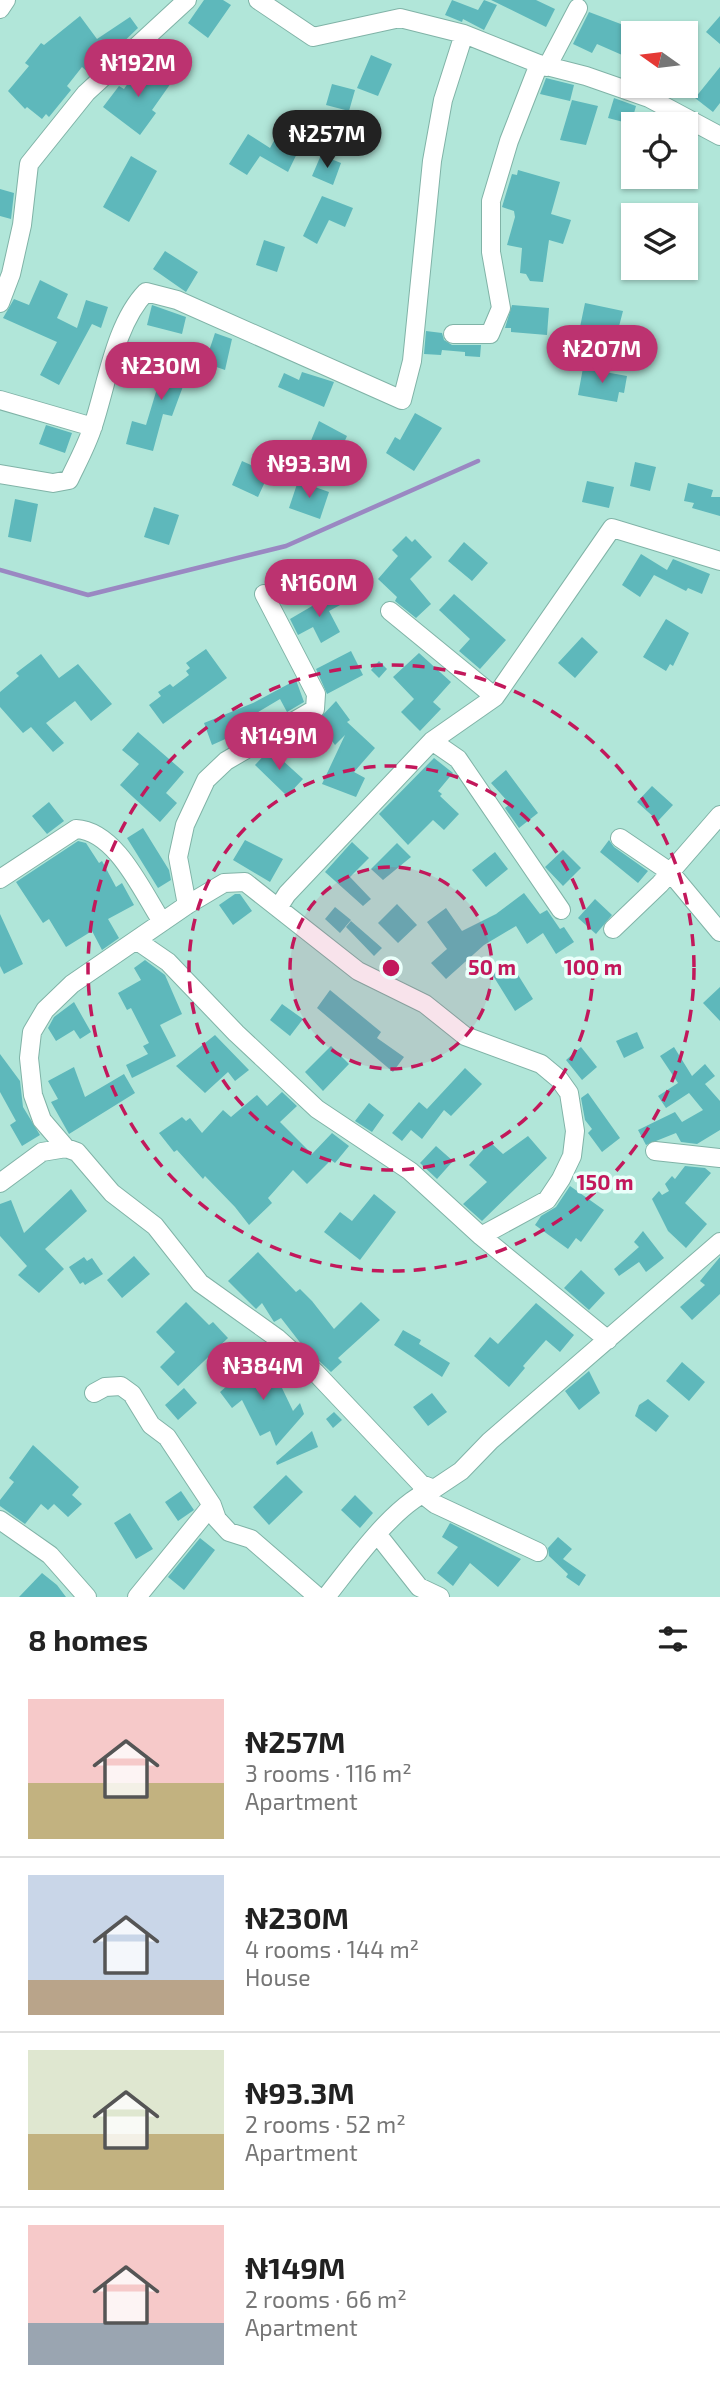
<!DOCTYPE html>
<html lang="en">
<head>
<meta charset="utf-8">
<style>
	body { margin:0; font-family:"Exo 2",sans-serif; background:#f2f2f2; color:#222; height:100vh; display:flex; flex-direction:column; font-size:26px; white-space:nowrap }
	* { box-sizing:border-box; margin:0 }
	p { font-size:23px; color:#767676 }
	.icon { flex:none; width:38px; height:38px; fill:none; stroke:currentColor; stroke-width:2; stroke-linecap:round; stroke-linejoin:round }
	.map { position:relative; height:1597px; overflow:hidden }
	.drawer { display:flex; flex-direction:column; background:#fff; flex:1 }
	.drawer>* { flex:none }
	.needle { width:46px; rotate:284deg }
	.controls { position:absolute; left:621px; top:21px; display:grid; gap:14px }
	.controls a { display:grid; place-items:center; width:77px; height:77px; border-radius:0px; background:#fff; box-shadow:0 2px 5px #0004; font-size:35px }
	.price { position:absolute; translate:-50% -60px; padding:0 16px; border-radius:24px; background:#bc3370; color:#fff; font-size:23px; line-height:46px; filter:drop-shadow(0 2px 4px #0008) }
	.price::after { content:''; position:absolute; left:50%; top:42px; width:21px; height:16px; margin-left:-10px; background:inherit; clip-path:polygon(0 0,100% 0,50% 100%) }
	.price.on { background:#222; color:#fff }
	ul { padding:0; list-style:none }
	li { display:flex; align-items:center; gap:21px; height:175px; padding:0 28px }
	li+li { border-top:2px solid #e0e0e0 }
	li span { display:grid; place-items:center; flex:none; width:196px; height:140px; border-radius:0px; color:#555 }
	li>.icon { margin-inline-start:auto }
	span .icon { width:84px; height:84px; fill:#fffc; stroke-width:1 }
	li b { font-size:30px }
	h2 { display:flex; justify-content:space-between; align-items:center; height:84px; padding:0 28px; font-size:30px }
	.map>svg:first-child { display:block }
	.lines { fill:none; stroke-linecap:round; stroke-linejoin:round }
	.stream { stroke:#9a88c2; stroke-width:4.5 }
	.building { fill:#5eb8bb }
	.minor-casing { stroke:#80b3a7; stroke-width:20 }
	.minor { stroke:#fff; stroke-width:18 }
	.ring { fill:none; stroke:#c2185b; stroke-width:3.5; stroke-dasharray:12 9 }
	.centre { fill:#c2185b; stroke:#eafffa; stroke-width:3.5 }
	.ring-label { font-size:21px; text-anchor:middle; font-weight:bold; fill:#c2185b; stroke:#eafffa; stroke-width:7; stroke-linejoin:round; paint-order:stroke }
</style>
</head>
<body>
<div class="map">
<svg width="720" height="1597" viewBox="0 0 720 1597">
	<rect width="100%" height="100%" fill="#b1e6d9"/>
	<g class="lines">
		<path class="stream" d="M0 570 88 595 286 546 478 461"/>
	</g>
	<path class="building" d="M204 0H223L231 5 208 38 188 23Z
		M452 0 478 10 484 0 497 5 484 30 463 19 462 22 445 15Z
		M491 0H536L555 9 546 27Z
		M589 12 634 29V47L629 58 597 44 592 53 573 44Z
		M80 16 97 39 130 17 138 28 90 74 82 67 67 86 71 90 49 117 46 114 42 119 27 107 25 109 8 91 29 66 25 63 41 43 44 45Z
		M720 16V44L706 32Z
		M371 55 392 64 378 96 357 88Z
		M142 63 171 83 152 110 156 113 140 135 103 107 119 86 124 89Z
		M720 67V103L713 112 695 98Z
		M546 78 574 85 570 101 540 94Z
		M332 84 355 90 349 111 326 105Z
		M614 98 636 106 631 124 608 118Z
		M572 100 598 106 586 145 560 140Z
		M282 126 304 139 288 172 260 156 247 175 229 164 248 134 270 148Z
		M321 155 341 163 333 185 312 176Z
		M131 156 157 171 129 222 103 207Z
		M518 170 560 182 551 214 571 220 563 244 549 240 543 282 530 281 526 274 520 273 522 248 507 245 515 217 514 211 502 207 512 174 517 175Z
		M0 189 14 193 11 219 0 216Z
		M322 196 353 208 345 227 329 220 317 244 303 236Z
		M264 240 285 247 277 272 256 265Z
		M165 251 198 272 186 292 153 269Z
		M40 280 68 294 57 318 77 328 86 300 108 307 101 328 92 324 59 385 40 375 57 342 3 318 14 299 29 305Z
		M585 303 623 311 617 334 580 327Z
		M152 305 186 317 182 334 147 325Z
		M512 305 549 308 547 335 511 332V328H505Z
		M426 331 442 333 444 340 452 345H481L480 357 465 356V352L442 350 441 355 424 354Z
		M215 333 232 339 225 370 205 363Z
		M169 352 192 362 172 416 163 414 153 451 126 444 132 421 146 425 159 382 156 381Z
		M583 368 627 376 624 393 619 392 617 402 578 395Z
		M302 372 334 382 324 407 278 387 284 373 299 380Z
		M415 413 442 428 414 471 386 453 395 437 400 440Z
		M319 421 347 436 342 447 348 450 341 467 335 465 332 472 303 460Z
		M46 425 72 433 65 453 39 444Z
		M278 441 296 448 286 471 269 463Z
		M242 461 269 473 258 497 232 485Z
		M635 462 656 467 650 491 630 486Z
		M298 481 329 492 320 519 289 508Z
		M587 481 614 487 609 508 582 502Z
		M688 483 713 490 711 497H720V516L692 508 694 503 684 501Z
		M15 499 38 504 31 542 8 537Z
		M154 507 179 515 169 545 144 537Z
		M406 536 412 542 415 539 432 557 410 579 431 604 416 618 395 601 397 597 378 579 398 556 392 550Z
		M464 542 488 563 472 581 448 561Z
		M641 554 667 570 673 559 710 574 702 594 688 588 686 591 654 575 640 597 622 585Z
		M336 592 342 604 329 611 340 632 321 643 313 627 298 635 290 619Z
		M454 594 506 640 480 669 459 651 470 639 439 610Z
		M666 619 689 633 673 666 670 664 666 671 643 657Z
		M582 637 598 652 575 678 558 663Z
		M206 649 227 678 163 724 149 705 161 696 158 692 170 684 173 687 189 675 186 671 190 668 186 663Z
		M351 651 363 675 327 694 316 669Z
		M419 653 451 682 433 702 441 709 420 731 401 712 414 699 393 677Z
		M41 654 59 678 78 664 112 704 91 721 75 701 46 723 64 743 53 752 31 727 23 733 0 707V692L19 676 16 673Z
		M379 661 387 669 379 678 371 670Z
		M296 680 304 702 287 712 280 699 248 718 252 727 212 745 204 723 253 703Z
		M336 701 350 720 347 722 375 748 354 772 365 778 356 797 322 784 345 735 335 745 317 721Z
		M138 732 184 772 166 793 177 803 160 822 120 785 139 764 122 750Z
		M270 749 303 779 287 796 255 765Z
		M434 758 453 773 438 791 442 794 440 796 459 814 444 830 433 820 408 845 379 814Z
		M506 770 538 813 519 828 505 808 510 804 491 783Z
		M652 786 673 805 658 821 637 802Z
		M49 802 64 821 47 834 32 816Z
		M143 828 169 870 171 880 158 888 127 838Z
		M245 840 283 859 270 882 233 860Z
		M609 840 614 847 648 871 638 883 600 852Z
		M78 841 86 843 99 863 102 861 116 887 122 883 134 905 108 919 119 938 102 950 92 931 66 947 49 919 43 923 16 882Z
		M352 842 369 858 350 877 371 899 363 906 325 872Z
		M397 843 411 857 383 880 371 869Z
		M563 850 581 868 563 886 545 867Z
		M495 852 508 869 486 887 472 870Z
		M524 893 540 914 547 910 560 929 564 927 574 942 556 954 543 933 527 944 516 926 484 945 446 979 431 963 447 949 427 922 446 908 462 931 496 914Z
		M235 894H240L252 911 233 925 219 905Z
		M595 899 612 915 596 934 578 918Z
		M397 904 417 925 398 943 378 923Z
		M335 907 351 920 340 933 325 919Z
		M0 914 23 964 4 974 0 966Z
		M351 921 382 948 374 956 346 927Z
		M145 960 165 975 182 1014 160 1025 176 1056 132 1078 126 1065 148 1054 143 1046 149 1043 131 1008 127 1010 118 993 141 980 134 968Z
		M510 962 533 999 515 1011 492 974Z
		M720 987V1021L703 1003Z
		M330 990 381 1032 377 1038 404 1057 393 1072 317 1008Z
		M74 1002 91 1032 80 1039 74 1030 56 1041 48 1028 54 1017Z
		M282 1004 303 1019 290 1036 270 1020Z
		M637 1032 644 1048 624 1058 616 1041Z
		M215 1035 249 1070 235 1081 228 1072 205 1093 176 1066Z
		M331 1046 349 1064 323 1091 305 1072Z
		M581 1047 597 1067 582 1080 566 1060Z
		M674 1047 692 1076 705 1064 715 1076 705 1084 720 1101V1130L697 1144 681 1142 676 1133 646 1145 638 1130 675 1112 682 1122 703 1110 689 1093 666 1108 658 1096 678 1083 660 1056Z
		M0 1054 20 1081 23 1107 40 1135 22 1146 10 1125 16 1121 0 1092Z
		M74 1067 85 1097 124 1074 135 1093 69 1134 51 1102 58 1099 48 1081Z
		M465 1068 482 1084 451 1116 444 1110 422 1139 411 1130 402 1141 392 1133 419 1102 427 1109Z
		M282 1092 297 1106 280 1122 312 1154 332 1133 349 1146 335 1163 331 1160 307 1184 293 1170 268 1198 272 1203 249 1225 235 1207 205 1176 203 1179 177 1150 174 1152 159 1133 182 1117 186 1121 190 1118 202 1133 223 1110 231 1117 257 1095 267 1106Z
		M588 1093 620 1138 602 1152 588 1133 592 1129 585 1120 581 1098Z
		M369 1103 384 1115 372 1132 355 1121Z
		M528 1136 547 1158 482 1221 463 1204 487 1182 469 1165 490 1142 503 1154Z
		M436 1146 453 1161 437 1179 420 1163Z
		M685 1166 705 1168 711 1173 685 1203 707 1224 686 1248 668 1231 652 1199 659 1191 662 1195 669 1191 665 1184 672 1176 675 1179Z
		M570 1186 604 1210 581 1242 576 1238 568 1249 535 1225 541 1216 556 1207Z
		M71 1189 87 1211 45 1249 64 1269 39 1293 18 1275 27 1266 0 1236V1204L11 1200 24 1233Z
		M374 1194 396 1212 360 1260 324 1232 340 1212 352 1221Z
		M643 1231 664 1258 646 1272 639 1262 619 1276 614 1269 639 1247 634 1242Z
		M258 1252 296 1292 300 1289 312 1301 334 1329 361 1302 380 1320 338 1358 342 1362 331 1372 302 1345 281 1318 274 1322 262 1303 256 1309 228 1281Z
		M134 1256 150 1274 122 1298 107 1280Z
		M84 1257 87 1261 92 1258 103 1274 85 1285 83 1282 80 1284 69 1267Z
		M720 1257V1294L692 1320 680 1307 705 1285 700 1281Z
		M581 1270 605 1293 589 1310 564 1288Z
		M186 1302 209 1325 213 1322 228 1338 178 1386 160 1367 175 1352 156 1332Z
		M536 1303 574 1335 560 1352 546 1340 523 1366 525 1368 509 1387 474 1356 490 1337 498 1344Z
		M403 1330 421 1340 419 1344 450 1363 442 1377 394 1345Z
		M258 1359 282 1388 293 1411 300 1403 304 1414 276 1446 270 1431 260 1436 242 1400 232 1408 220 1392Z
		M682 1362 705 1382 689 1401 666 1381Z
		M589 1371 600 1393 579 1410 565 1391Z
		M184 1388 197 1403 178 1420 165 1405Z
		M432 1393 447 1412 428 1426 413 1407Z
		M648 1399 669 1416 656 1432 635 1416 639 1405Z
		M334 1412 342 1420 333 1428 326 1419Z
		M312 1431 318 1447 277 1465 276 1462Z
		M33 1445 79 1487 72 1495 82 1504 68 1517 54 1504 48 1510 41 1504 25 1524 0 1506V1500L14 1482 9 1478Z
		M286 1475 303 1492 269 1525 253 1507Z
		M181 1491 194 1510 178 1521 165 1502Z
		M355 1495 373 1513 360 1528 341 1510Z
		M130 1513 153 1549 136 1559 114 1523Z
		M450 1523 521 1559 498 1587 470 1563 453 1586 437 1573 458 1547 442 1537Z
		M558 1537 572 1549 563 1559 586 1575 579 1586 566 1577 568 1574 549 1556 548 1548Z
		M200 1538 215 1550 184 1590 168 1577Z
		M42 1573 57 1585 66 1597H19Z"/>
	<g class="lines">
		<defs>
			<path id="minor" d="M258 0 313 37 400 18 464 34
				M0 9 6 0
				M547 67 578 8
				M0 303 11 274 22 225 29 164 86 93 187 0
				M453 334H490L501 308 491 252V201L509 141 539 64
				M0 400 93 427
				M0 474 53 483 69 480C77 463 87 445 93 426 107 384 115 324 146 292L177 300 402 400 412 361 432 161 443 100 464 34 539 64 586 76 649 98 720 136
				M390 611 495 697
				M432 741 458 759 561 910
				M620 838 670 872 720 932
				M0 879 76 829C116 831 142 891 162 922
				M187 905 178 857 185 825 206 780 226 761 315 709 316 694 264 594
				M278 908 287 894 432 741 495 697 612 528 720 561
				M613 929 660 884 720 815
				M136 940 168 962 236 1033 317 1109 410 1171 481 1236 608 1340
				M66 1148 42 1120 33 1095 29 1058 32 1032 45 1010 72 984 187 905 224 883 245 882 358 971 425 1004 465 1036 541 1064 559 1079 569 1093 575 1131 572 1156 561 1179 547 1200 481 1236
				M655 1151 720 1158
				M0 1183 42 1152 66 1148 77 1152 112 1193 155 1226 200 1283 277 1338 316 1373 421 1484 434 1489 461 1471 490 1441 720 1242
				M94 1393 105 1387 121 1386 132 1394 151 1425 167 1437 212 1505 217 1519 229 1532 251 1539 318 1597
				M421 1493 435 1504 538 1552
				M0 1520 50 1555 87 1597
				M378 1535 419 1587 440 1597
				M137 1597 212 1505
				M326 1597C351 1566 396 1501 434 1489"/>
		</defs>
		<use href="#minor" class="minor-casing"/>
		<use href="#minor" class="minor"/>
	</g>
	<circle cx="391" cy="968" r="101" fill="#c2185b" fill-opacity=".12"/>
	<g class="ring">
		<circle cx="391" cy="968" r="101"/>
		<circle cx="391" cy="968" r="202"/>
		<circle cx="391" cy="968" r="303"/>
	</g>
	<circle cx="391" cy="968" r="10" class="centre"/>
	<g class="ring-label">
		<text x="492" y="975">50 m</text>
		<text x="593" y="975">100 m</text>
		<text x="605" y="1190">150 m</text>
	</g>
</svg>
<div class="controls">
<a><svg class="needle" viewBox="-14 -14 28 28"><path d="M0-13l5 13h-10z" fill="#e53935"/><path d="M0 13l5-13h-10z" fill="#767676"/></svg></a>
<a><svg class="icon" aria-label="locate" viewBox="0 0 24 24"><circle cx="12" cy="12" r="6"/><path d="M12 2v4M12 18v4M2 12h4M18 12h4"/></svg></a>
<a><svg class="icon" aria-label="layers" viewBox="0 0 24 24"><path d="M12 4l9 5-9 5-9-5zM3 14l9 5 9-5"/></svg></a>
</div>
<b class="price" style="left:138px;top:99px">₦192M</b>
<b class="price on" style="left:327px;top:170px">₦257M</b>
<b class="price" style="left:602px;top:385px">₦207M</b>
<b class="price" style="left:161px;top:402px">₦230M</b>
<b class="price" style="left:309px;top:500px">₦93.3M</b>
<b class="price" style="left:319px;top:619px">₦160M</b>
<b class="price" style="left:279px;top:772px">₦149M</b>
<b class="price" style="left:263px;top:1402px">₦384M</b>
</div>
<section class="drawer">
<h2>8 homes<svg class="icon" aria-label="filters" viewBox="0 0 24 24"><path d="M4 7h16M4 17h16"/><circle cx="9" cy="7" r="2"/><circle cx="15" cy="17" r="2"/></svg></h2>
<ul>
<li><span style="background:linear-gradient(#f6c9c9 60%,#c2b280 0)"><svg class="icon" aria-label="home" viewBox="0 0 24 24"><path d="M3 11l9-7 9 7M6 9v11h12V9"/></svg></span><div><b>₦257M</b><p>3 rooms · 116 m²</p><p>Apartment</p></div></li>
<li><span style="background:linear-gradient(#c9d6e8 75%,#b9a48a 0)"><svg class="icon" aria-label="home" viewBox="0 0 24 24"><path d="M3 11l9-7 9 7M6 9v11h12V9"/></svg></span><div><b>₦230M</b><p>4 rooms · 144 m²</p><p>House</p></div></li>
<li><span style="background:linear-gradient(#dfe7d0 60%,#c2b280 0)"><svg class="icon" aria-label="home" viewBox="0 0 24 24"><path d="M3 11l9-7 9 7M6 9v11h12V9"/></svg></span><div><b>₦93.3M</b><p>2 rooms · 52 m²</p><p>Apartment</p></div></li>
<li><span style="background:linear-gradient(#f6c9c9 70%,#9aa5b1 0)"><svg class="icon" aria-label="home" viewBox="0 0 24 24"><path d="M3 11l9-7 9 7M6 9v11h12V9"/></svg></span><div><b>₦149M</b><p>2 rooms · 66 m²</p><p>Apartment</p></div></li>
</ul>
</section>
</body>
</html>
